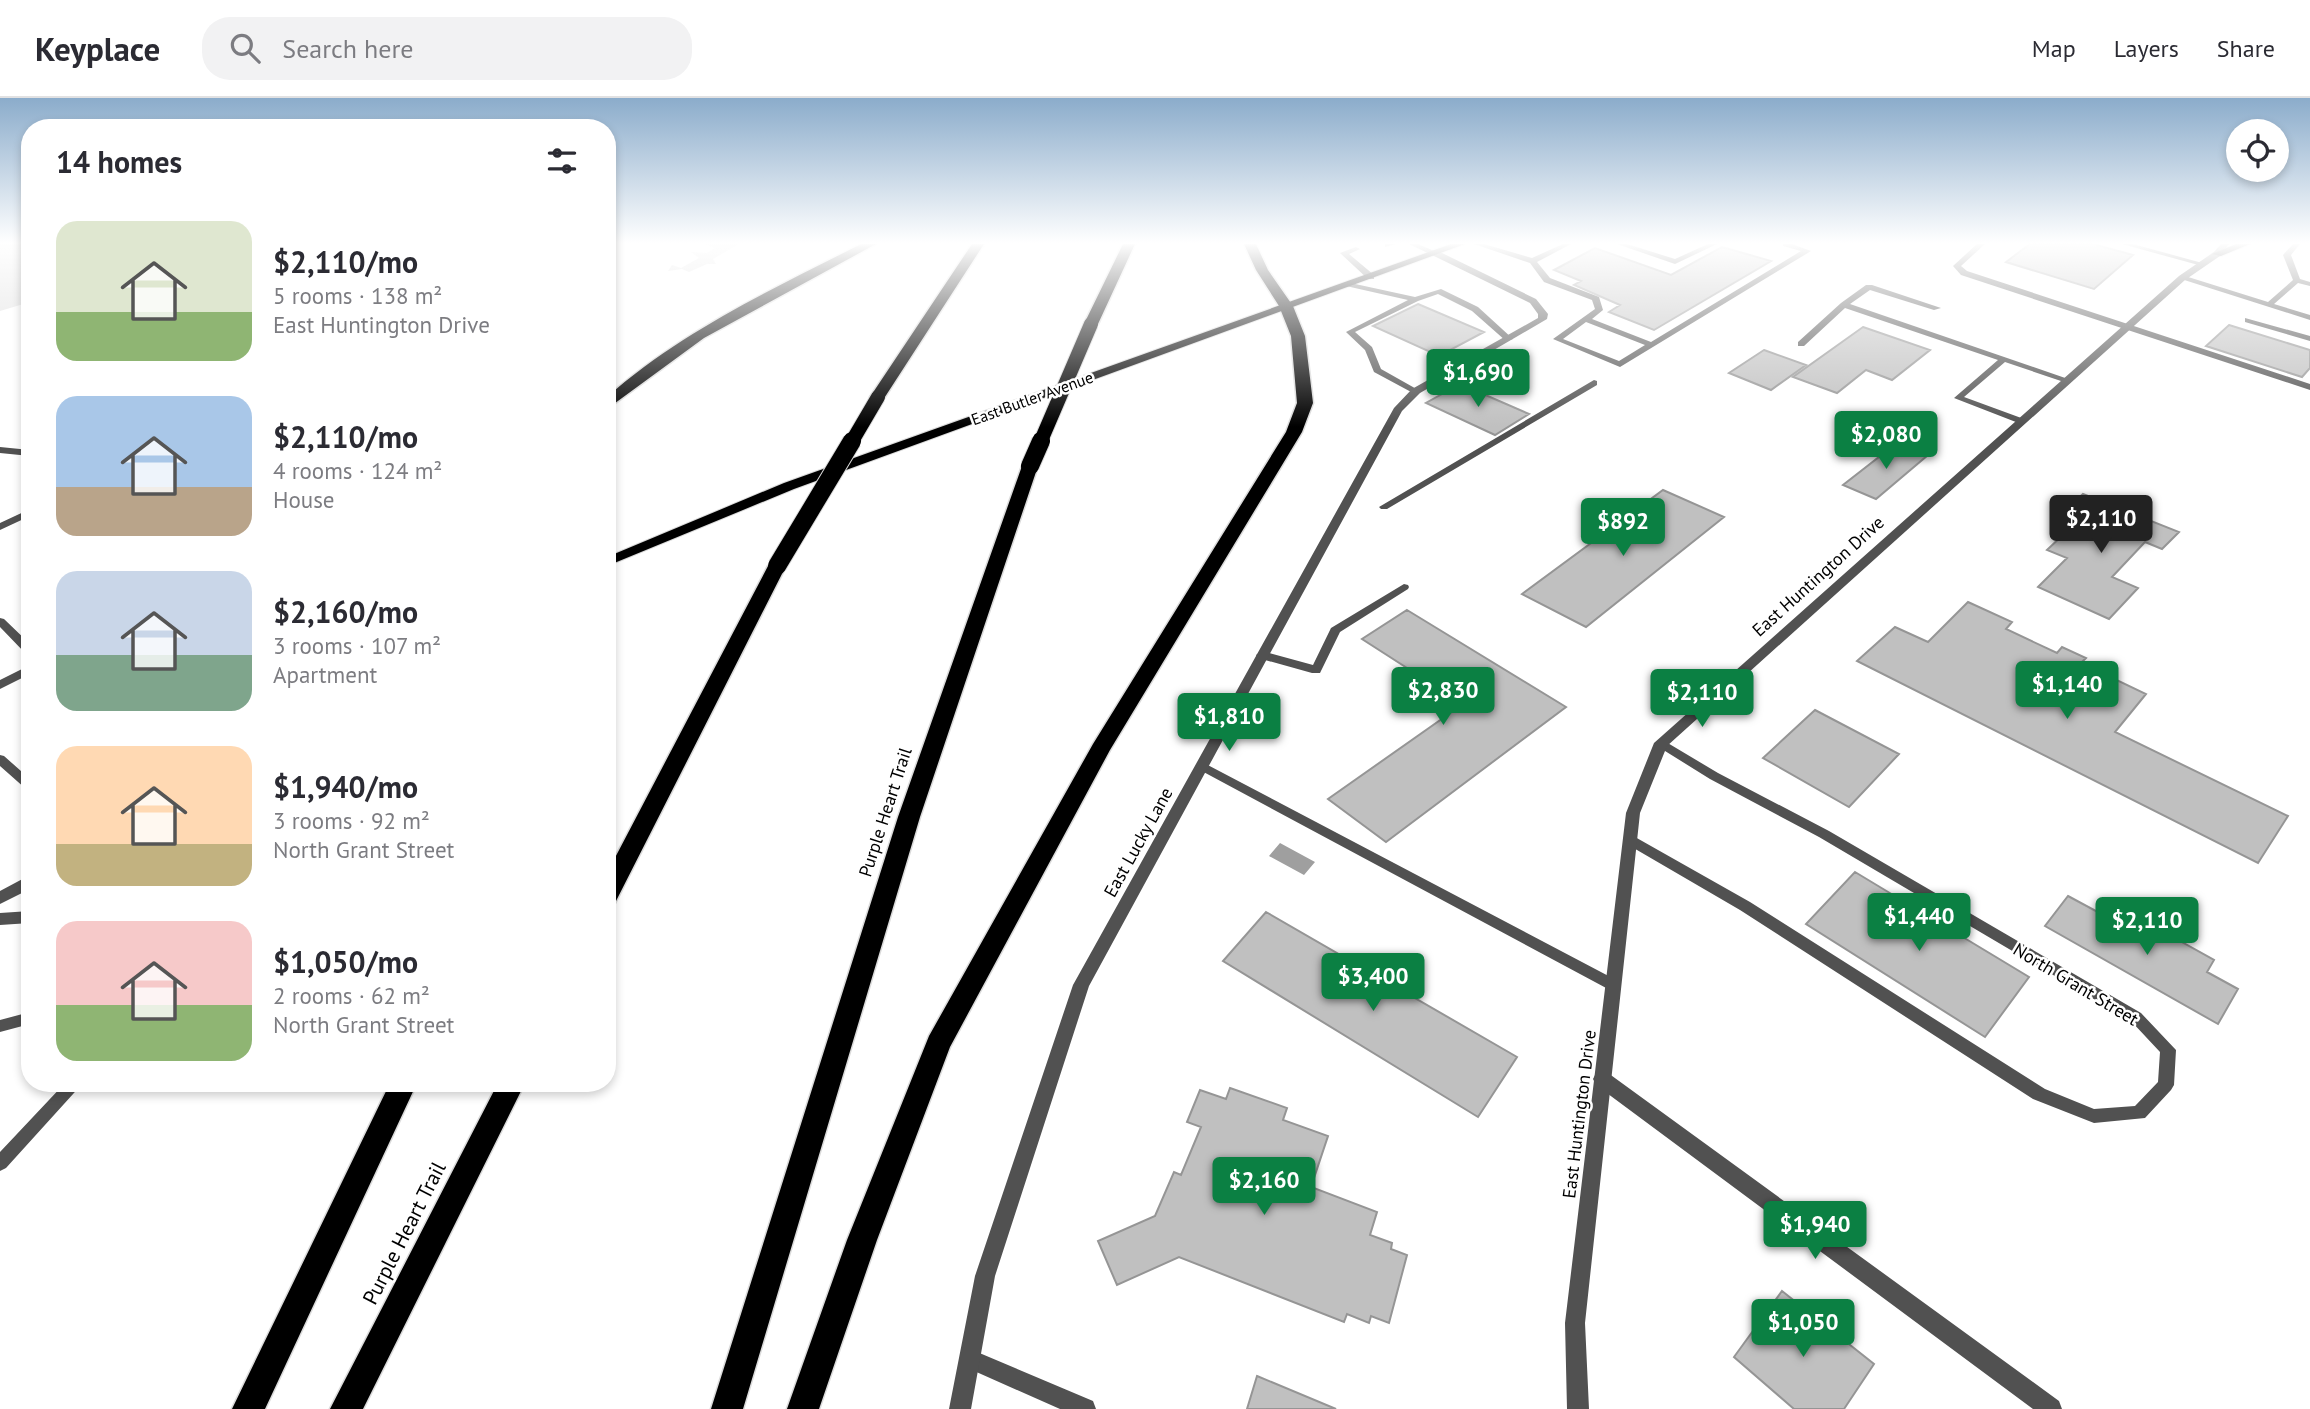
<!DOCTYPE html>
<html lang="en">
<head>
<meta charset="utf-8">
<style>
	body { margin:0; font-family:"PT Sans",sans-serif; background:#f2f2f3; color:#2b2b33; height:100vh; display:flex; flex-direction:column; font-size:26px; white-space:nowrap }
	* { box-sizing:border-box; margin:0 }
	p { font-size:23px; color:#7c7c81 }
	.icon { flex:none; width:38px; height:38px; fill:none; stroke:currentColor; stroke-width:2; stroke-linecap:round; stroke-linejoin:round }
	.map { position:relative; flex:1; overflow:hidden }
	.details { position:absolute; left:21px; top:21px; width:595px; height:973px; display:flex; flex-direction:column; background:#fff; border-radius:28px; box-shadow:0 4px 10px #0003 }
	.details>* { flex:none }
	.tools { position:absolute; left:2226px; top:21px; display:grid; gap:14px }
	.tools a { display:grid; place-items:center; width:63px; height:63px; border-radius:50%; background:#fff; box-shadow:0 4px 10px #0003; font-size:35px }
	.price { position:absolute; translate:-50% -60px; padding:0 16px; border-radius:7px; background:#0b8043; color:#fff; font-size:23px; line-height:46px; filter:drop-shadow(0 2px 4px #0008) }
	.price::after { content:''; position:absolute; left:50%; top:42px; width:21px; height:16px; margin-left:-10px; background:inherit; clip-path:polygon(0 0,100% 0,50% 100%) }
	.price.current { background:#222; color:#fff }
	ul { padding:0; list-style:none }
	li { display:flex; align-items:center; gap:21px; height:175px; padding:0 35px }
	li span { display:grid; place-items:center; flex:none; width:196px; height:140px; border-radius:21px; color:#555 }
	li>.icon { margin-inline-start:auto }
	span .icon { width:84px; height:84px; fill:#fffc; stroke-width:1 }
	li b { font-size:30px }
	h2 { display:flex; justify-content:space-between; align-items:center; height:84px; padding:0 35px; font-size:30px }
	header { display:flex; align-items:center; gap:42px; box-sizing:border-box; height:98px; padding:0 35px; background:#fff; border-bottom:2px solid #e1e1e2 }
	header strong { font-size:33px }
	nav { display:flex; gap:38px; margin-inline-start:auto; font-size:24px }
	.search { width:490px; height:63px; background:#f2f2f3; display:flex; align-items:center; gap:18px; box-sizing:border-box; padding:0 24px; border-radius:28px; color:#7c7c81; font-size:26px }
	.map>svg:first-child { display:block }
	.green { fill:#d8d8d8 }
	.water { fill:#9f9f9f }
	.building { fill:#c0c0c0; stroke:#959595; stroke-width:2 }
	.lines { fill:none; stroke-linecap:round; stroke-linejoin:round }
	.primary-casing { stroke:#dbdbdb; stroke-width:2 }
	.motorway-casing { stroke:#dbdbdb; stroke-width:3 }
	.service { fill:#515151; fill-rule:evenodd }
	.minor { fill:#515151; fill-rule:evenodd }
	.tertiary { fill:#515151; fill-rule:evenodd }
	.primary { fill:#000; fill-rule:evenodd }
	.motorway { fill:#000; fill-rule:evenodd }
	.motorway-bridge-far1-casing { stroke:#dbdbdb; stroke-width:16; stroke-linecap:butt }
	.motorway-bridge-casing { stroke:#dbdbdb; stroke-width:20; stroke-linecap:butt }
	.motorway-bridge-far1 { stroke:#000; stroke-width:14 }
	.motorway-bridge { stroke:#000; stroke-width:18 }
	.labels { text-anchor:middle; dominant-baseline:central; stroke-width:5; stroke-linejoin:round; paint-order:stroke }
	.far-street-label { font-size:16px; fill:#000; stroke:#fff }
	.street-label { font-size:18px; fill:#000; stroke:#fff }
	.near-street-label { font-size:21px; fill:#000; stroke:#fff }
</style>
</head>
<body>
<header>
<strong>Keyplace</strong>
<div class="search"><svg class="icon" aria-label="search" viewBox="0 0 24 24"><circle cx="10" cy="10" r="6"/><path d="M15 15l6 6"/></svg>Search here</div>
<nav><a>Map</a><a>Layers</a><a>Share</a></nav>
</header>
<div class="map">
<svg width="2310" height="1311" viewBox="0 0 2310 1311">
	<rect width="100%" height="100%" fill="#fff"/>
	<path class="green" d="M0 146H30V204L0 213Z
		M705 146H739L713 161 716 166H707L689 174 682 171 668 173 672 167 681 170 699 160 691 154 707 155 715 150Z"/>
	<path class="water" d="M1413 581 1450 603 1437 613 1400 591Z
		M1280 745 1315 764 1304 777 1269 758Z"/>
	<path class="building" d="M2030 146H2093L2133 157 2094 191 2006 164Z
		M1722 149 1771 163 1654 232 1609 214 1620 207 1574 187 1581 183 1554 172 1595 150 1671 177Z
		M1418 206 1484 234 1439 258 1373 228Z
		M2229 227 2310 252V270L2302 279 2206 248Z
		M1863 229 1930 252 1892 282 1866 272 1837 295 1793 279Z
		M1764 252 1806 267 1771 292 1729 275Z
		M1460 286 1529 316 1495 337 1426 305Z
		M1897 345 1928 357 1876 401 1843 387Z
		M1663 392 1724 419 1586 529 1522 496Z
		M2083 396 2179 434 2162 451 2145 444 2112 479 2138 490 2109 521 2038 489 2067 460 2047 452 2082 419 2066 412Z
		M1968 504 2012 524 2006 531 2057 555 2062 549 2086 560 2081 565 2146 596 2115 634 2288 718 2258 765 1857 563 1895 529 1928 544Z
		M1407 512 1566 609 1386 744 1328 701 1463 606 1362 541Z
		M1815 612 1899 656 1849 709 1763 660Z
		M1855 774 2029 879 1985 939 1806 826Z
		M2068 798 2118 825 2126 813 2214 862 2207 874 2238 891 2218 926 2045 828Z
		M1266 814 1517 959 1478 1019 1223 863Z
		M1230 990 1287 1010 1283 1022 1328 1038 1311 1089 1377 1114 1370 1137 1392 1145 1391 1151 1407 1157 1389 1225 1371 1218 1369 1225 1347 1216 1344 1224 1179 1159 1117 1187 1098 1143 1155 1118 1174 1074 1181 1077 1201 1029 1187 1024 1200 992 1226 1001Z
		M1782 1193 1874 1266 1844 1311H1794L1734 1259Z
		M1257 1278 1336 1311H1247Z"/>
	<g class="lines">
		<defs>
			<path id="primary" d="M1451 146H1465L794 391 607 468V459L784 385Z
				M2236 146H2250L2221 158 2212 156Z"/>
			<path id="motorway" d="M861 146H876L704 240 607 311V299C683 232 773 191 861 146Z
				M972 146H984L883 302H873L870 299Z
				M1123 146H1135L1098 226 1086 229 1084 226Z
				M1244 146H1256L1268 172 1293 208 1305 238 1313 305 1302 334 1110 652 950 949 877 1142 819 1311H787L847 1142 929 938 1093 646 1286 334 1297 305 1291 238 1279 208 1256 172Z
				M1030 363 1038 368 920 719 743 1311H711L898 719 1022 368Z
				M777 463 786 468 615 805 607 807V775L768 468Z
				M390 985H417L265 1311H232Z
				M498 985H525L363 1311H330Z"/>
		</defs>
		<use href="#primary" class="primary-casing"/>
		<use href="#motorway" class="motorway-casing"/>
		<path class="service" d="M1385 146H1396L1385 149Z
			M1409 146H1418L1441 156 1434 158Z
			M1474 146H1484L1532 160 1563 146H1571L1537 164 1550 180 1599 199 1603 212 1592 221 1651 244 1801 153 1783 148V146H1792L1811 153 1620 269 1553 241 1595 211 1592 202 1544 184 1530 165ZM1586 224 1645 247 1619 263 1563 241Z
			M1617 146H1627L1675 161 1708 146H1717L1675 166Z
			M1977 146H1985L1961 168 1967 173 2310 286V292L1961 177 1953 168Z
			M2122 146H2133L2206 166 2202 168Z
			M2293 146H2300L2291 157 2300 181 2310 184V188L2298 185 2274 206 2310 217V222L2178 180 2185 178 2268 204 2293 182 2283 157Z
			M1356 149 1360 151 1349 156 1374 177V181H1368L1340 155Z
			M1346 184 1415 199 1441 191 1478 209 1513 241 1506 243 1472 213 1438 196 1418 203 1355 234 1372 249 1381 271 1420 293 1413 295 1374 274 1365 252 1346 234 1408 202 1346 188Z
			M1866 187H1872L1941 210 1934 212 1870 192 1850 206 2071 282 2064 284 2005 264 1964 299 2024 321V325L2021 326 1954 300 1998 262 1845 210 1804 248H1798V244L1841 205Z
			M2245 220 2310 238V243L2245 224Z
			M1594 282 1597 283V287L1387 411H1381L1379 409Z
			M0 349 30 352V358L0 355Z
			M30 411V418L0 432V425Z
			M1404 486 1408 487 1409 489 1408 491 1340 534 1320 575H1312L1258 560 1256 557 1262 553 1313 567 1331 530Z
			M0 520 4 521 30 546V557L26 556 0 529Z
			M30 567V576L0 591V582Z
			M1661 641 1718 675 1829 733 2141 915 2176 952 2174 987 2171 992 2145 1020 2094 1025 2033 1001 1740 812 1625 745 1623 742 1625 739H1635L1750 804 2045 991 2094 1011 2135 1008 2158 984 2160 954 2131 923 1819 739 1710 681 1657 648 1655 645Z
			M0 657 4 658 30 681V692L26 691 0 668Z
			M1202 664 1618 883 1620 887 1618 891 1613 893 1608 891 1198 671 1196 668 1198 665Z
			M30 813V825L0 827V815Z
			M30 914V926L0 934V922Z
			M65 985H83L6 1070 0 1073V1054Z"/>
		<path class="minor" d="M1602 973 1608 975 2059 1303 2062 1311H2033L1596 987 1593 981 1596 975Z
			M970 1251 1093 1303 1096 1311H1060L963 1268 960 1261 963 1254Z"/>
		<path class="tertiary" d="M2221 146H2229L2220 158 2185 182 1667 648 1640 715 1585 1225 1589 1311H1567L1565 1225 1626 715 1654 645 2179 178 2214 154Z
			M1434 154H1440L1536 201 1548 216 1547 221 1420 295 1402 313 1089 888 995 1178 971 1311H949L975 1178 1073 887 1394 310 1412 291 1538 220V216L1530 205 1434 158Z
			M30 777V791L0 806V793Z"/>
		<use href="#primary" class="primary"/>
		<use href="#motorway" class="motorway"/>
		<defs>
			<path id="motorway-bridge-far1" d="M851 345 878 299
				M1040 345 1091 226"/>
			<path id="motorway-bridge" d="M1030 368 1041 343
				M777 468 852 343"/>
		</defs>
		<use href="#motorway-bridge-far1" class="motorway-bridge-far1-casing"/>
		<use href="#motorway-bridge" class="motorway-bridge-casing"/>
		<use href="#motorway-bridge-far1" class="motorway-bridge-far1"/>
		<use href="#motorway-bridge" class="motorway-bridge"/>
	</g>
	<linearGradient id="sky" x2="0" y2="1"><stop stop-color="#8baccb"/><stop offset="0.44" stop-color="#fff"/><stop offset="1" stop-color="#fff" stop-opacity="0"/></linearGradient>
	<rect width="2310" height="329" fill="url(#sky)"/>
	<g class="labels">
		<g class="far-street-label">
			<text transform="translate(1032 300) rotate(-20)">East Butler Avenue</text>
		</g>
		<g class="street-label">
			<text transform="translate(1818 478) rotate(-42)">East Huntington Drive</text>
			<text transform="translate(885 714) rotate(-72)">Purple Heart Trail</text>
			<text transform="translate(1138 744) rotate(-61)">East Lucky Lane</text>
			<text transform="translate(2076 886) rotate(31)">North Grant Street</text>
			<text transform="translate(1579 1016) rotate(-83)">East Huntington Drive</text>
		</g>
		<g class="near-street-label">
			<text transform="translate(404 1135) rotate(-63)">Purple Heart Trail</text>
		</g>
	</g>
</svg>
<div class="tools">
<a><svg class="icon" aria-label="locate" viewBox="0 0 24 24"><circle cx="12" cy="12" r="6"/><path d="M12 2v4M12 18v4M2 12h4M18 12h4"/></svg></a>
</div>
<b class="price" style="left:1478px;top:311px">$1,690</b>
<b class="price" style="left:1886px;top:373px">$2,080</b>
<b class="price current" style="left:2101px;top:457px">$2,110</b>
<b class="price" style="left:1623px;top:460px">$892</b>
<b class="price" style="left:2067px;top:623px">$1,140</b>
<b class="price" style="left:1443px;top:629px">$2,830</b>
<b class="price" style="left:1702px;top:631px">$2,110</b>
<b class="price" style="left:1229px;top:655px">$1,810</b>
<b class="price" style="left:1919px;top:855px">$1,440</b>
<b class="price" style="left:2147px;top:859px">$2,110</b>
<b class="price" style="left:1373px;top:915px">$3,400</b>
<b class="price" style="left:1264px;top:1119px">$2,160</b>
<b class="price" style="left:1815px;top:1163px">$1,940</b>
<b class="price" style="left:1803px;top:1261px">$1,050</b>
<section class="details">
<h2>14 homes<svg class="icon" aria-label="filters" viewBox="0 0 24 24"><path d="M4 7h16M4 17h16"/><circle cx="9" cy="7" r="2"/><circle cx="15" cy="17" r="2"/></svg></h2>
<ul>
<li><span style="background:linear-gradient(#dfe7d0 65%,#8fb573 0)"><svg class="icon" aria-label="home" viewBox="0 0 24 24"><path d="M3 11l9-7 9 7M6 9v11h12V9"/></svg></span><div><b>$2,110/mo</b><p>5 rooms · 138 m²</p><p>East Huntington Drive</p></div></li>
<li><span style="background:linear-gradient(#a9c7e8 65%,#b9a48a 0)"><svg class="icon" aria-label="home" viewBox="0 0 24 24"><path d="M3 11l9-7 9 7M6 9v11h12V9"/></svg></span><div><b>$2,110/mo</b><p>4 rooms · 124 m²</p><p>House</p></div></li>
<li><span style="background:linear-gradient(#c9d6e8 60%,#7fa58c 0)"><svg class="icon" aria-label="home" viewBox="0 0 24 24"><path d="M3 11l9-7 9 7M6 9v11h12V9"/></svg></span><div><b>$2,160/mo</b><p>3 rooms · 107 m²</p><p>Apartment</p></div></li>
<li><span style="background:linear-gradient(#ffd9b3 70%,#c2b280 0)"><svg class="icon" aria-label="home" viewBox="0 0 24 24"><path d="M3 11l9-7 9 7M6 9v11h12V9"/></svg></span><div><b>$1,940/mo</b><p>3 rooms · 92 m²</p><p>North Grant Street</p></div></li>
<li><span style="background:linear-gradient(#f6c9c9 60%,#8fb573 0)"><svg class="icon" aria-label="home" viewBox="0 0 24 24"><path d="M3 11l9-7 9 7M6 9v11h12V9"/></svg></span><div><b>$1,050/mo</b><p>2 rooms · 62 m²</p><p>North Grant Street</p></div></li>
</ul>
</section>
</div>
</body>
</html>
